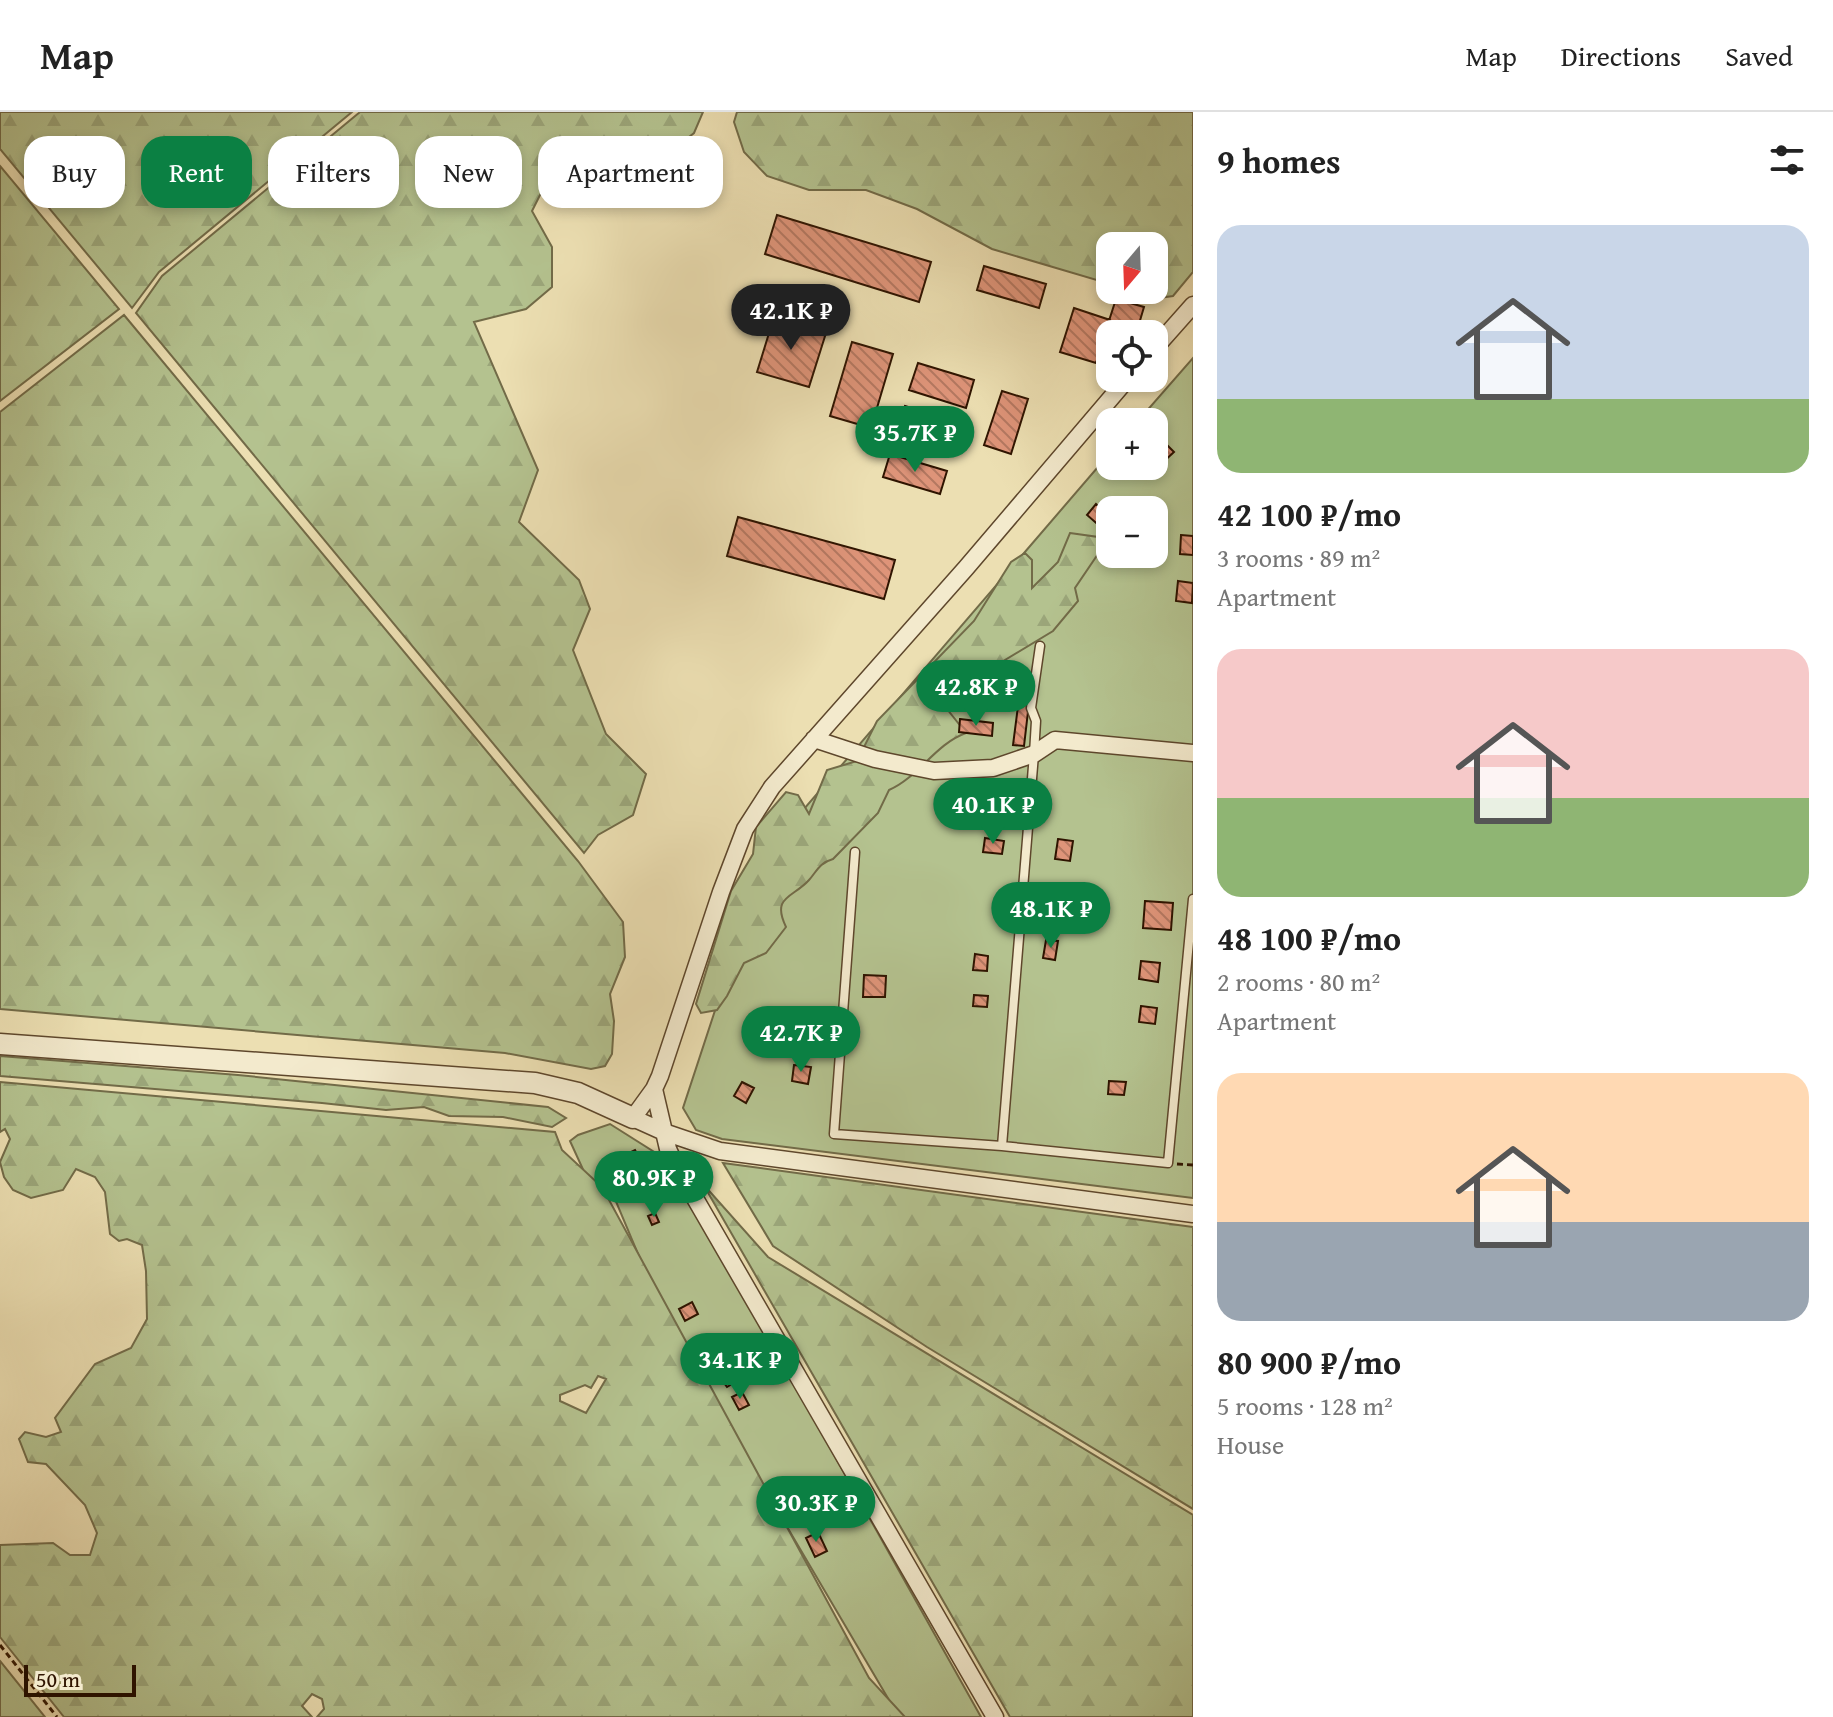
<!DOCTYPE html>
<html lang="en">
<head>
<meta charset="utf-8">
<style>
	body { margin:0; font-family:"Gentium Book Plus",serif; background:#f6f6f6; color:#222; height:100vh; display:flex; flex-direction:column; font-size:30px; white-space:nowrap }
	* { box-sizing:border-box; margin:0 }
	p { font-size:26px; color:#767676 }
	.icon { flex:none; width:44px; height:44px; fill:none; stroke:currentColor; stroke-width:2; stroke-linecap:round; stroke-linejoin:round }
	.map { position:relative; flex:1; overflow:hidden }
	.side { display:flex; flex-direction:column; background:#fff; width:640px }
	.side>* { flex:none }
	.banner { position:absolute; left:24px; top:24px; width:760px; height:72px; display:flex; gap:16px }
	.needle { width:52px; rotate:199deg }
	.fabs { position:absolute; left:1096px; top:120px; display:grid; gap:16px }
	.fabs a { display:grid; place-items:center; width:72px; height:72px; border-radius:16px; background:#fff; box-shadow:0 4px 12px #0003; font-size:40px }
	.scale { position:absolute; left:24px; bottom:20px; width:112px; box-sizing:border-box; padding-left:8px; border:4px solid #2f1400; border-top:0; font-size:22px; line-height:28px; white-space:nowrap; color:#2f1400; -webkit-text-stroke:6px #f3eacd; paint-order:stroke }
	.price { position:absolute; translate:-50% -68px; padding:0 18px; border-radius:28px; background:#0b8043; color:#fff; font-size:26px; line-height:52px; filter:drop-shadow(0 2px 4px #0008) }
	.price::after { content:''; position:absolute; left:50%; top:48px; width:24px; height:18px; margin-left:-12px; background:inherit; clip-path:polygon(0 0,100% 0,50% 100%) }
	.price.active { background:#222; color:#fff }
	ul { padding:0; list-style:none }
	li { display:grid; align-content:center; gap:16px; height:424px; padding:0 24px }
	li span { display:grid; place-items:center; height:248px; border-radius:24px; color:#555 }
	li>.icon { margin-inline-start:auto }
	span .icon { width:144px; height:144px; fill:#fffc; stroke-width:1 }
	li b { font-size:34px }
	h2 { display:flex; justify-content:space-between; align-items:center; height:96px; padding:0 24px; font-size:34px }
	.chip { padding:0 28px; border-radius:24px; background:#fff; box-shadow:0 4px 12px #0003; font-size:28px; line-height:72px }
	.chip.active { background:#0b8043; color:#fff }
	header { display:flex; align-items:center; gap:48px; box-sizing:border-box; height:112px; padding:0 40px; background:#fff; border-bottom:2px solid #e0e0e0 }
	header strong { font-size:38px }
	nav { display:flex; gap:44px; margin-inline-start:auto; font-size:28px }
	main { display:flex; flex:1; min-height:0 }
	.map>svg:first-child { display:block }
	.green { fill:#b4c28f; stroke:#726b48; stroke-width:2; fill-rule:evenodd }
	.forest { fill:url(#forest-firs); stroke:#726b48; stroke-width:2; fill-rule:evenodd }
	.building { fill:url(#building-back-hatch); stroke:#2f1400; stroke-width:2 }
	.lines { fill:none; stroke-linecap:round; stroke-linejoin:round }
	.service-casing { stroke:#5e472c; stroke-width:11 }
	.minor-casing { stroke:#5e472c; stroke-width:19 }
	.tertiary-casing { stroke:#5e472c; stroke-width:23 }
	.path { stroke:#2f1400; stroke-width:3; stroke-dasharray:6 4; stroke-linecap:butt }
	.service { stroke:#f3eacd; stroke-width:8 }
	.minor { stroke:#f3eacd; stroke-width:16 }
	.tertiary { stroke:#f3eacd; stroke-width:20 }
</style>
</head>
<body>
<header>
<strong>Map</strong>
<nav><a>Map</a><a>Directions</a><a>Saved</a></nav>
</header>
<main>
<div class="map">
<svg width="1193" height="1605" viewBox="0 0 1193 1605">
	<defs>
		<pattern id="forest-firs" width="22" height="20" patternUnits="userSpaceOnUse" patternTransform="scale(2)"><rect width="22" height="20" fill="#b4c28f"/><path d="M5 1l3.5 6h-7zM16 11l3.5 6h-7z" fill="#9ba67a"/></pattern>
		<pattern id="building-back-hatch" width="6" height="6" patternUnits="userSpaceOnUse" patternTransform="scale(2)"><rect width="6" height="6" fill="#de9479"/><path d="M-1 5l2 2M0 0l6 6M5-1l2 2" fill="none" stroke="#b47861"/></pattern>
	</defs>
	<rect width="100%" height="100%" fill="#ecdfb2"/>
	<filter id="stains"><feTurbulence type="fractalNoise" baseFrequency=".0025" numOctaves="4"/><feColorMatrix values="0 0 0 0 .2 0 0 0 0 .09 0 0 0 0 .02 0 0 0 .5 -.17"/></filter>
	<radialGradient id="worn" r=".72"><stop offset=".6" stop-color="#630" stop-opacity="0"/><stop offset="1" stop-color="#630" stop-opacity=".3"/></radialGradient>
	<path class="green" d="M1193 246V1086L722 1027 696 1018 683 996 767 740 1110 341V354H1154V310H1137ZM1110 398H1154V442H1110Z
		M610 1012 659 1043 726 1150 981 1605H899L667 1211 607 1068 591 1075 570 1029 578 1023Z
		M0 1549 45 1605H0Z"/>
	<path class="forest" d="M0 0H352L159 160 132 196 0 37Z
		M360 0H703L694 21 666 43 569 25 532 99 552 135V175L526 197 474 210 538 358 519 410 579 468 590 497 573 538 606 622 646 662 633 703 598 723 584 741 136 201 162 164Z
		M737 0H1193V160L1173 184 1159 186 1131 178H1154V134H1110V172L992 137 917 97 866 78H809L767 64 744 40 734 10Z
		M0 54 119 197 0 289Z
		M124 203 578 749 623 810 625 845 610 882 614 909 612 942 605 954 591 957 505 941 0 897V300Z
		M1070 421 1098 425 1100 439 1075 476 1078 489 1053 519 1000 551 986 567 947 597 966 621C935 632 919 665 889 678L878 701 833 747C819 751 817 759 809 768 793 786 771 784 786 815L766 841 744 851 727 884 717 898 701 901 696 892 731 779 753 742 756 715 786 680 798 683 809 702 827 658 857 649 877 609 974 509 1011 450 1025 441 1032 448V476L1058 450Z
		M0 944 238 963 548 995 566 1006 552 1015 503 1005 449 1004 424 995 386 998 322 991 0 964Z
		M0 970 555 1020 562 1038 602 1075 869 1566 905 1605H317L324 1597 322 1587 312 1582 302 1594 312 1605H64L0 1525V1433L53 1431 70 1443H90L97 1421 85 1393 46 1352 28 1350 19 1327 25 1320 46 1325 61 1320 55 1306 95 1252 131 1236 147 1207 146 1159 142 1133 127 1127 119 1129 110 1122 105 1080 95 1065 76 1057 63 1078 31 1086 13 1078 4 1065 0 1050 10 1027 5 1017 0 1020ZM598 1264 606 1267 586 1301 560 1289V1283L585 1273 591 1276Z
		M723 1051 1193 1115V1397L927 1235 773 1134Z
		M703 1072 768 1145 1193 1403V1605H1010Z"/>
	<path class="building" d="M777 103 931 150 919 190 765 142Z
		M984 154 1046 172 1039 196 977 178Z
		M1116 187 1144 195 1136 222 1107 215Z
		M1074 196 1110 208 1096 251 1060 240Z
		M774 205 826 221 809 275 757 260Z
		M852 230 893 242 871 316 830 304Z
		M918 251 974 268 966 296 909 278Z
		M1002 279 1028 287 1011 342 984 333Z
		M905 294 962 312 955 335 898 317Z
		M1161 327 1174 340 1161 352 1154 345V334Z
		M890 342 947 359 940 382 883 365Z
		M1096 392 1110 404 1102 416 1087 403Z
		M738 405 895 448 884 487 727 444Z
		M1181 423 1193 424V443L1180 442Z
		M1178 469 1193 471 1192 491 1176 489Z
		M1022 563 1032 565 1024 634 1013 633Z
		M960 607 993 611 992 624 959 620Z
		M985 726 1004 729 1002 742 983 740Z
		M1058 727 1073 729 1070 749 1055 747Z
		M1050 777 1063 778 1062 791 1049 789Z
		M1145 789 1173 791 1171 818 1143 816Z
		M1046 828 1058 829 1055 848 1043 846Z
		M975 842 988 844 987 859 973 858Z
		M1141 849 1160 851 1158 870 1139 867Z
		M864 863 886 864 885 885H863Z
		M974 883 988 884 987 895 973 894Z
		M1141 894 1157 896 1155 912 1139 910Z
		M794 953 811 955 808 972 792 969Z
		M1109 969 1126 970 1124 983 1108 982Z
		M742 970 754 976 746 991 734 984Z
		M635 1038 640 1048 632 1052 627 1042Z
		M620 1044 625 1054 613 1060 608 1050Z
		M655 1101 659 1110 652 1113 648 1104Z
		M692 1190 698 1202 685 1209 679 1197Z
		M733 1262 737 1269 727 1275 722 1268Z
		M742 1280 749 1293 739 1298 732 1285Z
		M818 1420 827 1439 815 1445 806 1426Z"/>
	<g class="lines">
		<defs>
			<path id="service" d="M855 740 834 1022 1002 1034 1168 1051 1193 787
				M1002 1034 1034 642 1036 609 1031 596 1040 534"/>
			<path id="minor" d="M1154 237 1193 193
				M1128 266 966 456 772 675 745 717 721 780 660 964 654 977 633 1006 664 1020 720 1039 1193 1102
				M814 627 875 647 934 659 993 656 1034 642 1055 628 1193 641
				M654 977 668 1037 674 1050 995 1605"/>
			<path id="tertiary" d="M0 932 535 971 578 981 633 1006"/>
		</defs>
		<use href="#service" class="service-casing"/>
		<use href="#minor" class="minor-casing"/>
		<use href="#tertiary" class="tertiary-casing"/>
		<path class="path" d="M1177 1052 1193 1053
			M0 1533 57 1605"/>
		<use href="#service" class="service"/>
		<use href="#minor" class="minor"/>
		<use href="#tertiary" class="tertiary"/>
	</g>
	<rect width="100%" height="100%" filter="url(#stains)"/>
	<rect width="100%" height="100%" fill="url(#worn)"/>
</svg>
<div class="fabs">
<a><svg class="needle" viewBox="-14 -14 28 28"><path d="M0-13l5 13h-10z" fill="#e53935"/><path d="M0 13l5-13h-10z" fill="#767676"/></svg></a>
<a><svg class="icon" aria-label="locate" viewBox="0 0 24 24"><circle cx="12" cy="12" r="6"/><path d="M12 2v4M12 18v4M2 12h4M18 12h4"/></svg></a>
<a>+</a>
<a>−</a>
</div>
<div class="scale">50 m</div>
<b class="price active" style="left:791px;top:240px">42.1K ₽</b>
<b class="price" style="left:915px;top:362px">35.7K ₽</b>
<b class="price" style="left:976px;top:616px">42.8K ₽</b>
<b class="price" style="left:993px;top:734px">40.1K ₽</b>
<b class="price" style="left:1051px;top:838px">48.1K ₽</b>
<b class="price" style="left:801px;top:962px">42.7K ₽</b>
<b class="price" style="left:654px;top:1107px">80.9K ₽</b>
<b class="price" style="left:740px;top:1289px">34.1K ₽</b>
<b class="price" style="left:816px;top:1432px">30.3K ₽</b>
<div class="banner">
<a class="chip">Buy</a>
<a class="chip active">Rent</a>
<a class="chip">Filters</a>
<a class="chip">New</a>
<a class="chip">Apartment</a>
</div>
</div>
<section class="side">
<h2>9 homes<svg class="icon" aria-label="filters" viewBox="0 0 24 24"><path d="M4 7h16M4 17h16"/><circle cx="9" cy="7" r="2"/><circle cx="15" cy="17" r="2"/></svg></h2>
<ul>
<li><span style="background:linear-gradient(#c9d6e8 70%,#8fb573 0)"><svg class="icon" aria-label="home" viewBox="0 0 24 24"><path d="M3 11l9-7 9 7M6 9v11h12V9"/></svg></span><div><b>42 100 ₽/mo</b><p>3 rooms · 89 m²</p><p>Apartment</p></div></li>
<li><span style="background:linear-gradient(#f6c9c9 60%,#8fb573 0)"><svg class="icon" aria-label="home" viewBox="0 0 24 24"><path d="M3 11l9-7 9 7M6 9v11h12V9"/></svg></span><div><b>48 100 ₽/mo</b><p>2 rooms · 80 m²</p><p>Apartment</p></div></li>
<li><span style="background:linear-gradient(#ffd9b3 60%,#9aa5b1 0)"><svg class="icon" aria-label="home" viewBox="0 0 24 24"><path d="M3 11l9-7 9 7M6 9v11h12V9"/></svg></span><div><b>80 900 ₽/mo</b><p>5 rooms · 128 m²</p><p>House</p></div></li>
</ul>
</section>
</main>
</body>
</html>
